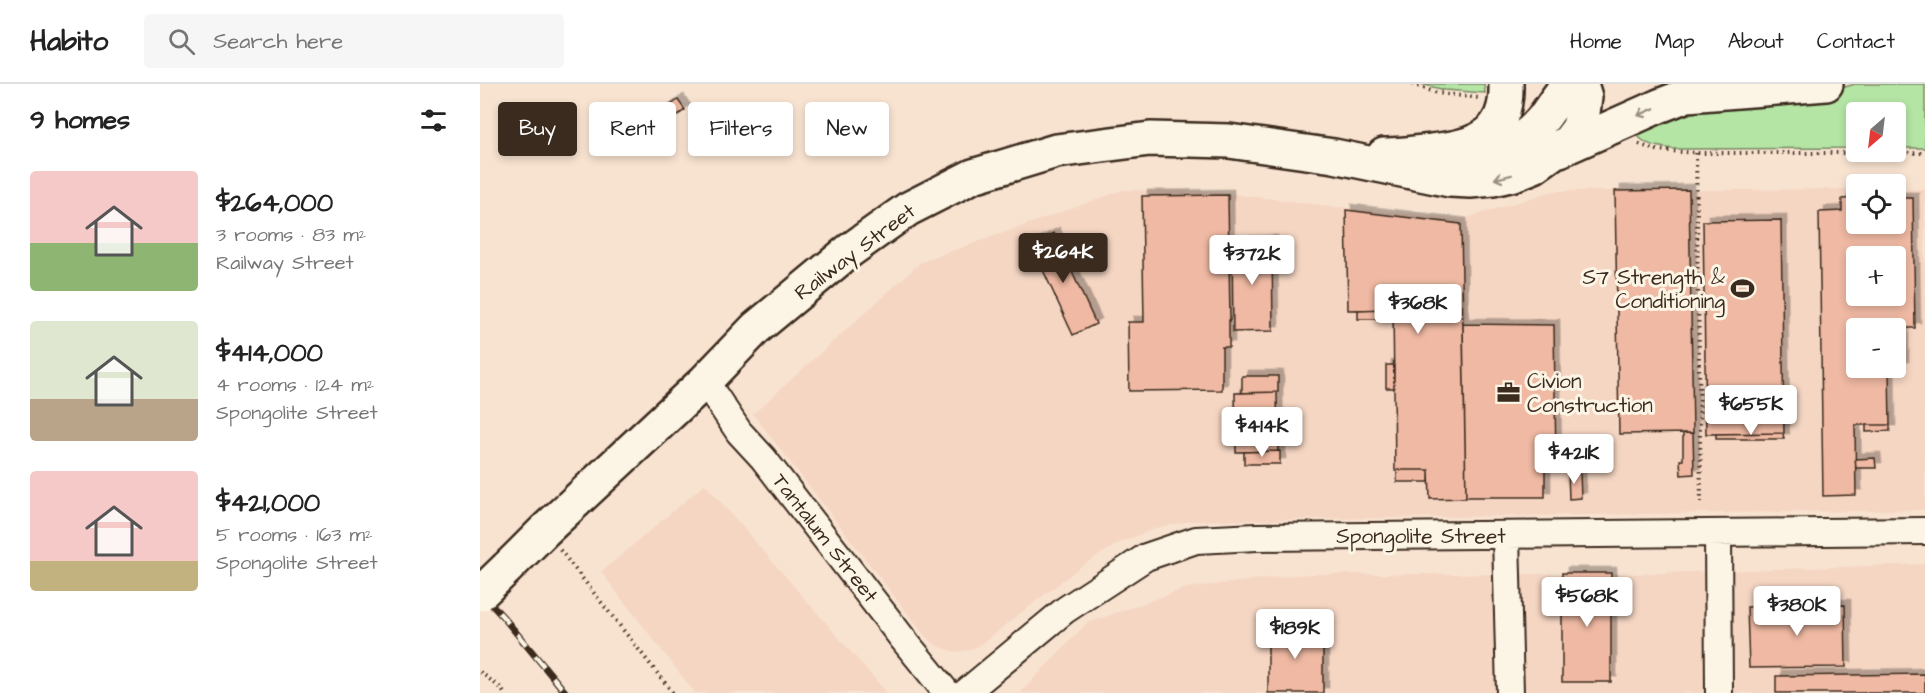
<!DOCTYPE html>
<html lang="en">
<head>
<meta charset="utf-8">
<style>
	body { margin:0; font-family:"Architects Daughter",sans-serif; background:#f6f6f6; color:#222; height:100vh; display:flex; flex-direction:column; font-size:22px; white-space:nowrap }
	* { box-sizing:border-box; margin:0 }
	p { font-size:20px; color:#767676 }
	.icon { flex:none; width:33px; height:33px; fill:none; stroke:currentColor; stroke-width:2; stroke-linecap:round; stroke-linejoin:round }
	.map { position:relative; flex:1; overflow:hidden }
	.side { display:flex; flex-direction:column; background:#fff; width:480px }
	.side>* { flex:none }
	.hud { position:absolute; left:18px; top:18px; width:570px; height:54px; display:flex; gap:12px }
	.needle { width:39px; rotate:208deg }
	.controls { position:absolute; left:1366px; top:18px; display:grid; gap:12px }
	.controls a { display:grid; place-items:center; width:60px; height:60px; border-radius:6px; background:#fff; box-shadow:0 3px 9px #0003; font-size:30px }
	.price { position:absolute; translate:-50% -51px; padding:0 14px; border-radius:6px; background:#fff; color:#222; font-size:20px; line-height:39px; filter:drop-shadow(0 2px 3px #0008) }
	.price::after { content:''; position:absolute; left:50%; top:36px; width:18px; height:14px; margin-left:-9px; background:inherit; clip-path:polygon(0 0,100% 0,50% 100%) }
	.price.current { background:#3b2a1e; color:#fff }
	ul { padding:0; list-style:none }
	li { display:flex; align-items:center; gap:18px; height:150px; padding:0 30px }
	li span { display:grid; place-items:center; flex:none; width:168px; height:120px; border-radius:6px; color:#555 }
	li>.icon { margin-inline-start:auto }
	span .icon { width:72px; height:72px; fill:#fffc; stroke-width:1 }
	li b { font-size:26px }
	h2 { display:flex; justify-content:space-between; align-items:center; height:72px; padding:0 30px; font-size:26px }
	.tag { padding:0 21px; border-radius:6px; background:#fff; box-shadow:0 3px 9px #0003; font-size:21px; line-height:54px }
	.tag.current { background:#3b2a1e; color:#fff }
	header { display:flex; align-items:center; gap:36px; box-sizing:border-box; height:84px; padding:0 30px; background:#fff; border-bottom:2px solid #e0e0e0 }
	header strong { font-size:28px }
	nav { display:flex; gap:33px; margin-inline-start:auto; font-size:21px }
	.search { width:420px; height:54px; background:#f6f6f6; display:flex; align-items:center; gap:15px; box-sizing:border-box; padding:0 21px; border-radius:6px; color:#767676; font-size:22px }
	main { display:flex; flex:1; min-height:0 }
	.map>svg:first-child { display:block }
	.built { fill:#f5d6c3; fill-rule:evenodd }
	.green { fill:#b4e5a5; stroke:#788862; stroke-width:1.5 }
	.building { fill:#efb9a3; stroke:#3b2a1e; stroke-width:1.5; fill-rule:evenodd; filter:url(#shadow) }
	.lines { fill:none; stroke-linecap:round; stroke-linejoin:round }
	.minor-casing { stroke:#3b2a1e; stroke-width:30 }
	.secondary-casing { stroke:#3b2a1e; stroke-width:38 }
	.path { stroke:#3b2a1e; stroke-width:4; stroke-dasharray:1.5 4.5; stroke-linecap:butt }
	.minor { stroke:#fcf5e5; stroke-width:26 }
	.secondary { stroke:#fcf5e5; stroke-width:33 }
	.rail-casing { stroke:#3b2a1e; stroke-width:7 }
	.rail { stroke:#fcf5e5; stroke-width:4.5; stroke-dasharray:14; stroke-linecap:butt }
	.secondary-bridge-casing { stroke:#3b2a1e; stroke-width:38; stroke-linecap:butt }
	.secondary-bridge { stroke:#fcf5e5; stroke-width:33 }
	.oneway { stroke:#9c9082 }
	.labels { text-anchor:middle; dominant-baseline:central; stroke-width:6; stroke-linejoin:round; paint-order:stroke }
	.street-label { font-size:21px; fill:#3b2a1e; stroke:#fcf5e5 }
	.poi-label { font-size:21px; fill:#3b2a1e; stroke:#fcf5e5; text-anchor:end }
</style>
</head>
<body>
<header>
<strong>Habito</strong>
<div class="search"><svg class="icon" aria-label="search" viewBox="0 0 24 24"><circle cx="10" cy="10" r="6"/><path d="M15 15l6 6"/></svg>Search here</div>
<nav><a>Home</a><a>Map</a><a>About</a><a>Contact</a></nav>
</header>
<main>
<section class="side">
<h2>9 homes<svg class="icon" aria-label="filters" viewBox="0 0 24 24"><path d="M4 7h16M4 17h16"/><circle cx="9" cy="7" r="2"/><circle cx="15" cy="17" r="2"/></svg></h2>
<ul>
<li><span style="background:linear-gradient(#f6c9c9 60%,#8fb573 0)"><svg class="icon" aria-label="home" viewBox="0 0 24 24"><path d="M3 11l9-7 9 7M6 9v11h12V9"/></svg></span><div><b>$264,000</b><p>3 rooms · 83 m²</p><p>Railway Street</p></div></li>
<li><span style="background:linear-gradient(#dfe7d0 65%,#b9a48a 0)"><svg class="icon" aria-label="home" viewBox="0 0 24 24"><path d="M3 11l9-7 9 7M6 9v11h12V9"/></svg></span><div><b>$414,000</b><p>4 rooms · 124 m²</p><p>Spongolite Street</p></div></li>
<li><span style="background:linear-gradient(#f6c9c9 75%,#c2b280 0)"><svg class="icon" aria-label="home" viewBox="0 0 24 24"><path d="M3 11l9-7 9 7M6 9v11h12V9"/></svg></span><div><b>$421,000</b><p>5 rooms · 163 m²</p><p>Spongolite Street</p></div></li>
</ul>
</section>
<div class="map">
<svg width="1445" height="609" viewBox="0 0 1445 609">
	<defs>
		<filter id="shadow"><feDropShadow dx="5.5" dy="-5.5" stdDeviation="0" flood-color="#0004"/></filter>
	</defs>
	<rect width="100%" height="100%" fill="#f8e3d1"/>
	<filter id="ink" filterUnits="userSpaceOnUse"><feTurbulence type="fractalNoise" baseFrequency=".0167" numOctaves="2"/><feDisplacementMap in="SourceGraphic" scale="12" xChannelSelector="R" yChannelSelector="G"/><feConvolveMatrix kernelMatrix="1 2 1 2 8 2 1 2 1" color-interpolation-filters="sRGB"/></filter>
	<g filter="url(#ink)">
		<path class="built" d="M1377 105V140H1416V105H1445V426L710 437 676 444 639 459 600 483 499 562 489 566 476 568 457 562 445 552 273 330 441 178 643 106 727 107 866 124 983 135 1073 107ZM1377 172H1416V212H1377ZM1377 244H1416V284H1377Z
			M225 400 407 609H215L121 488Z
			M1445 480V609H540L607 539 707 504 824 490H1148Z"/>
		<path class="green" d="M941 0H1004L1005 9 965 6Z
			M1375 0H1445V64H1416V28H1377V64L1195 65C1178 63 1162 62 1154 46L1191 27 1355 6Z"/>
		<path class="building" d="M198 16 205 26 164 54 157 44Z
			M1209 106 1213 349 1139 350 1135 107Z
			M748 111 750 236H749V263H742V306L649 307 648 238H664L662 112Z
			M1377 114V140H1416V114H1433L1435 244H1423V283H1416V244H1377V284H1409L1410 341H1375L1376 411 1343 412 1339 128 1362 127V115ZM1377 172H1416V212H1377Z
			M866 126 981 140 986 414 950 415 949 386H915L913 225 868 226Z
			M1301 136 1304 349 1226 350 1223 137Z
			M574 149 616 240 593 251 551 160Z
			M792 157 793 247 753 248 752 158Z
			M905 225V235H878V226Z
			M983 240 1074 241 1076 378 1065 377V413H986Z
			M906 281H914V304H906Z
			M762 292H798V308L762 309Z
			M797 308 798 367 756 368 755 309Z
			M1386 341H1410V347L1386 348Z
			M1203 349H1213L1214 390 1201 391 1200 376H1203Z
			M1303 349 1304 355H1236V350Z
			M800 367V380H764V368Z
			M1395 374 1396 384H1376L1375 375Z
			M917 386H949V398H917Z
			M1088 388H1100L1101 414 1089 415Z
			M1082 489H1131V598H1082Z
			M1365 521 1366 583 1269 584 1267 523Z
			M788 543 843 544V609H788Z
			M1445 590V609H1296V592Z"/>
		<g class="lines">
			<defs>
				<path id="minor" d="M225 297 259 348 283 374 423 555 467 609
					M1238 450 1239 609
					M1026 452 1030 609
					M485 609 585 526 666 473 716 456 777 453 1445 447"/>
				<path id="secondary" d="M1080 66 1179 22 1207 11 1346 0
					M904 71C920 71 935 69 951 67 995 63 1028 52 1026 0
					M971 78C1006 77 1037 65 1061 37 1071 25 1078 11 1089 0
					M27 484 64 447 225 297 276 244 369 167 428 125 493 92 576 67 670 55 749 57 854 72 970 96 990 97 1013 95 1034 90 1054 82 1089 57 1098 45 1103 29 1105 13 1101 0"/>
			</defs>
			<use href="#minor" class="minor-casing"/>
			<use href="#secondary" class="secondary-casing"/>
			<path class="path" d="M932 0 957 9 999 14
				M1159 60 1175 66 1216 69H1445
				M1216 69 1221 418
				M80 466 193 609
				M0 588 21 604 24 609"/>
			<use href="#minor" class="minor"/>
			<use href="#secondary" class="secondary"/>
			<defs>
				<path id="rail" d="M0 508 24 534 86 609"/>
			</defs>
			<use href="#rail" class="rail-casing"/>
			<use href="#rail" class="rail"/>
			<defs>
				<path id="secondary-bridge" d="M0 510 27 484"/>
			</defs>
			<use href="#secondary-bridge" class="secondary-bridge-casing"/>
			<use href="#secondary-bridge" class="secondary-bridge"/>
		</g>
		<defs><path id="oneway-shaft" d="M-6 0H5M1.5-3L5.5 0L1.5 3" fill="none" stroke-width="1.6" stroke-linecap="round" stroke-linejoin="round" transform="scale(1.5)"/></defs>
		<g class="oneway">
			<use href="#oneway-shaft" transform="translate(1166 28) rotate(156)"/>
			<use href="#oneway-shaft" transform="translate(1023 93) rotate(166)"/>
		</g>
	</g>
	<defs>
		<symbol id="stadium-bare" viewBox="-9 -9 18 18"><path d="M0-5a6.5 5 0 1 0 0 10a6.5 5 0 1 0 0-10ZM-3.5-1.8h7v3.6h-7Z" fill="#3b2a1e" stroke="#fcf5e5" stroke-width="2.5" paint-order="stroke"/></symbol>
		<symbol id="office-bare" viewBox="-9 -9 18 18"><path d="M-6-3h4V-5.5h4V-3h4V5H-6ZM-1-4.5V-3h2v-1.5ZM-6 0V1H6V0Z" fill="#3b2a1e" stroke="#fcf5e5" stroke-width="2.5" paint-order="stroke"/></symbol>
	</defs>
	<g fill-rule="evenodd">
		<use href="#stadium-bare" x="1246" y="188" width="33" height="33"/>
		<use href="#office-bare" x="1012" y="292" width="33" height="33"/>
	</g>
	<g class="labels">
		<g class="street-label">
			<text transform="translate(375 168) rotate(-37)">Railway Street</text>
			<text x="941" y="452">Spongolite Street</text>
			<text transform="translate(345 454) rotate(52)">Tantalum Street</text>
		</g>
		<g class="poi-label">
			<text x="1245" y="193">S7 Strength &amp;<tspan x="1245" dy="24">Conditioning</tspan></text>
			<text x="1047" y="297" text-anchor="start">Civion<tspan x="1047" dy="24">Construction</tspan></text>
		</g>
	</g>
</svg>
<div class="controls">
<a><svg class="needle" viewBox="-14 -14 28 28"><path d="M0-13l5 13h-10z" fill="#e53935"/><path d="M0 13l5-13h-10z" fill="#767676"/></svg></a>
<a><svg class="icon" aria-label="locate" viewBox="0 0 24 24"><circle cx="12" cy="12" r="6"/><path d="M12 2v4M12 18v4M2 12h4M18 12h4"/></svg></a>
<a>+</a>
<a>−</a>
</div>
<b class="price current" style="left:583px;top:200px">$264K</b>
<b class="price" style="left:772px;top:202px">$372K</b>
<b class="price" style="left:938px;top:251px">$368K</b>
<b class="price" style="left:1271px;top:352px">$655K</b>
<b class="price" style="left:782px;top:374px">$414K</b>
<b class="price" style="left:1094px;top:401px">$421K</b>
<b class="price" style="left:1107px;top:544px">$568K</b>
<b class="price" style="left:1317px;top:553px">$380K</b>
<b class="price" style="left:815px;top:576px">$189K</b>
<div class="hud">
<a class="tag current">Buy</a>
<a class="tag">Rent</a>
<a class="tag">Filters</a>
<a class="tag">New</a>
</div>
</div>
</main>
</body>
</html>
